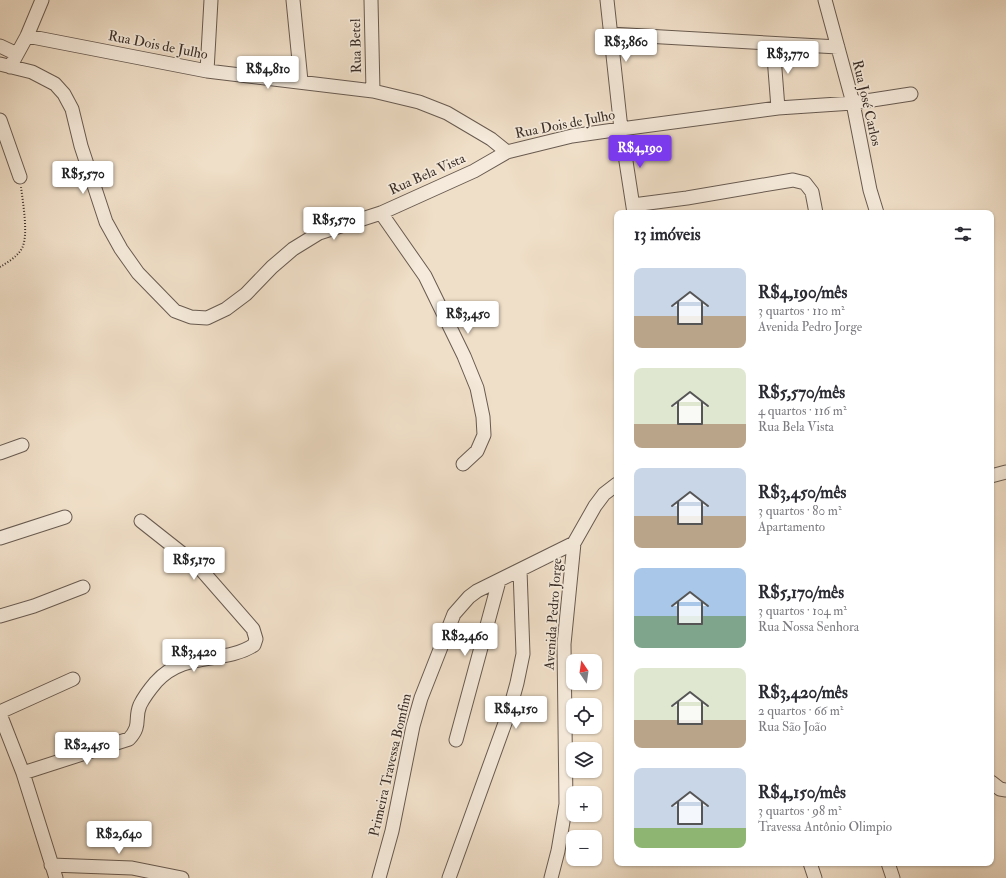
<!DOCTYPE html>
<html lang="pt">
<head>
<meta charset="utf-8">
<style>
	body { margin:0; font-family:"IM FELL Double Pica",serif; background:#f7f7f7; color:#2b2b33; height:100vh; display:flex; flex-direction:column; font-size:15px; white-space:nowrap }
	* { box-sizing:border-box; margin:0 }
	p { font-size:13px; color:#7c7c81 }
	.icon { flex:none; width:22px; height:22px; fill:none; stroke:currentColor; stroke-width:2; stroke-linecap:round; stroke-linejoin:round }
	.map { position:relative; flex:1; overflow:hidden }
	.drawer { position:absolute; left:614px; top:210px; width:380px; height:656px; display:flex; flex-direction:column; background:#fff; border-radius:8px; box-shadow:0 1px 3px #0004 }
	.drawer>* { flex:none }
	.needle { width:26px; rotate:347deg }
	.fabs { position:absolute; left:566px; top:654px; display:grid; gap:8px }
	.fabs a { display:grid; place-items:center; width:36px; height:36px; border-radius:8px; background:#fff; box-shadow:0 1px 3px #0004; font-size:20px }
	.price { position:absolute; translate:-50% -34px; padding:0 9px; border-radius:4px; background:#fff; color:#222; font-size:13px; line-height:26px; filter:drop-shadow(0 1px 2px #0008) }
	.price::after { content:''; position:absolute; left:50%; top:24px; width:12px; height:9px; margin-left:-6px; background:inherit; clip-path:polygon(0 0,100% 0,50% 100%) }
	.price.active { background:#7c3aed; color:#fff }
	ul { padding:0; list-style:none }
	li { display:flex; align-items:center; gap:12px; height:100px; padding:0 20px }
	li span { display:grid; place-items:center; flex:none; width:112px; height:80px; border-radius:8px; color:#555 }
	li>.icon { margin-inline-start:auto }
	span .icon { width:48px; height:48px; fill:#fffc; stroke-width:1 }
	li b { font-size:17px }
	h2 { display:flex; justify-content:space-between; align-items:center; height:48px; padding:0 20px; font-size:17px }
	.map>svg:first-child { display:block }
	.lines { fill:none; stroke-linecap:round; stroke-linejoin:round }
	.minor-casing { stroke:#685b51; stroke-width:15 }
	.path { stroke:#3b2f29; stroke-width:2; stroke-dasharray:1 2; stroke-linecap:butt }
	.minor { stroke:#f5eadb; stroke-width:13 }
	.labels { text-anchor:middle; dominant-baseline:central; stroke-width:3.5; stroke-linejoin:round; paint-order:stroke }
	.street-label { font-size:14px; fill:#3b2f29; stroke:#f5eadb }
</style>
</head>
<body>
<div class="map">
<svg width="1006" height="878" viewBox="0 0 1006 878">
	<rect width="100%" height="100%" fill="#f0dfc8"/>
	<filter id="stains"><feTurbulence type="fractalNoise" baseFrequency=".005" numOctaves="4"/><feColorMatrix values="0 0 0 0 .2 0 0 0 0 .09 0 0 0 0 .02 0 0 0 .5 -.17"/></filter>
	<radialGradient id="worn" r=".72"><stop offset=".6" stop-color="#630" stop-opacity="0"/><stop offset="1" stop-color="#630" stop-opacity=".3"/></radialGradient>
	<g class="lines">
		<defs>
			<path id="minor" d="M293 0 301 81
				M371 0 373 91
				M607 0 621 129 634 213
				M825 0 853 103 870 190 877 213
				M610 34 838 47
				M27 36 207 71 373 91 419 102 447 113 491 139 507 152
				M773 44 778 108
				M0 46 17 54
				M0 64 32 72 55 84 64 94 72 109 81 146 106 222 121 249 138 273 175 311 191 317 207 318 226 309 246 294 272 267 293 249 319 233 381 213 474 171 507 152 572 136 621 129 778 108 853 103 911 94
				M10 67 27 36 42 0
				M207 71 211 0
				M0 120 20 177
				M633 205 687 198 793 180 805 183 812 192 816 213
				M381 213 425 276 464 356 477 388 483 417 484 435 477 451 463 464
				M0 453 22 445
				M991 476 1006 472
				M0 538 65 517
				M0 616 34 606 83 587
				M0 712 73 679
				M0 714 23 773 56 878
				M456 740 499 581
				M23 773 129 739C142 725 134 719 140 705 144 697 150 689 156 682 185 650 223 665 254 645L256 639 253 629 198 566 141 521
				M991 782 1000 789 1006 790
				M810 863 815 878
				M888 863 893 878
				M51 865 132 868 182 878
				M379 878 392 831 413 726 421 698 454 614 469 597 477 591 574 543 595 506 604 494 617 484
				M449 878 509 712 517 683 523 654 520 570
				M551 878 558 851 566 804 564 644 574 543"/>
		</defs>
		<use href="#minor" class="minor-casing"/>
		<path class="path" d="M0 267C8 262 19 256 23 246 28 232 23 203 21 187"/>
		<use href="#minor" class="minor"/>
	</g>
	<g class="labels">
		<g class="street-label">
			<text transform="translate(158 45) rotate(11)">Rua Dois de Julho</text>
			<text transform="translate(356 46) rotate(-91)">Rua Betel</text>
			<text transform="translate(867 103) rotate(77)">Rua José Carlos</text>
			<text transform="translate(565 124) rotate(-11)">Rua Dois de Julho</text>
			<text transform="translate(427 174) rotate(-24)">Rua Bela Vista</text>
			<text transform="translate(553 614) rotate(-86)">Avenida Pedro Jorge</text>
			<text transform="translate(390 765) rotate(-77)">Primeira Travessa Bomfim</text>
		</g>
	</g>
	<rect width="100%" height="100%" filter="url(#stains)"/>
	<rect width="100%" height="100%" fill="url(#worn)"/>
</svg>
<div class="fabs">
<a><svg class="needle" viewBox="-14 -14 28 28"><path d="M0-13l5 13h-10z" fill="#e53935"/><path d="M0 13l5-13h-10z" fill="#7c7c81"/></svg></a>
<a><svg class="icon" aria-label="locate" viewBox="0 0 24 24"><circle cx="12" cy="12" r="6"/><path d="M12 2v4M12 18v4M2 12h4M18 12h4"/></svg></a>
<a><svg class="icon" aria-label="layers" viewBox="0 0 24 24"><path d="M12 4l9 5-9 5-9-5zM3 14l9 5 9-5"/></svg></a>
<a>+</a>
<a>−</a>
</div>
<b class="price" style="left:626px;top:63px">R$3,860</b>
<b class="price" style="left:788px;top:75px">R$3,770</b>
<b class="price" style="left:268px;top:90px">R$4,810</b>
<b class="price active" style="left:640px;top:169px">R$4,190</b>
<b class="price" style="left:83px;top:195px">R$5,570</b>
<b class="price" style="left:334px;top:241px">R$5,570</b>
<b class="price" style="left:468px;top:335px">R$3,450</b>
<b class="price" style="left:194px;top:581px">R$5,170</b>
<b class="price" style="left:465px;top:657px">R$2,460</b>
<b class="price" style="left:194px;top:673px">R$3,420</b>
<b class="price" style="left:516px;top:730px">R$4,150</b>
<b class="price" style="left:87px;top:766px">R$2,450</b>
<b class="price" style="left:119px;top:855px">R$2,640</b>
<section class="drawer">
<h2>13 imóveis<svg class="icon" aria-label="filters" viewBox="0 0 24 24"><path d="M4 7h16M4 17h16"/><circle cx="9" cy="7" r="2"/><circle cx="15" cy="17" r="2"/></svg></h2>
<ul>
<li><span style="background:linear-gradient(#c9d6e8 60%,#b9a48a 0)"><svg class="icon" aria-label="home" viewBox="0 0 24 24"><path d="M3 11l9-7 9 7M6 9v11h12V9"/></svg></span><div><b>R$4,190/mês</b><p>3 quartos · 110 m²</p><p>Avenida Pedro Jorge</p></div></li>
<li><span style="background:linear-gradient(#dfe7d0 70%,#b9a48a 0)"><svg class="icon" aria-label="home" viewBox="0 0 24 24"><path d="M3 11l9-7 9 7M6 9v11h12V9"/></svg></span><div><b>R$5,570/mês</b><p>4 quartos · 116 m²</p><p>Rua Bela Vista</p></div></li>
<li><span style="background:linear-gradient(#c9d6e8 60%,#b9a48a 0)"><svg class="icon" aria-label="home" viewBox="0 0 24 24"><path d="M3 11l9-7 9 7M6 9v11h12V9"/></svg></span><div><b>R$3,450/mês</b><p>3 quartos · 80 m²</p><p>Apartamento</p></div></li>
<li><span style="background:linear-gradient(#a9c7e8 60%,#7fa58c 0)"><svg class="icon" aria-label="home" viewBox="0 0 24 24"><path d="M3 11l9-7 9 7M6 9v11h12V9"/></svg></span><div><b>R$5,170/mês</b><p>3 quartos · 104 m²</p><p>Rua Nossa Senhora</p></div></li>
<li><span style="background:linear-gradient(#dfe7d0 65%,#b9a48a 0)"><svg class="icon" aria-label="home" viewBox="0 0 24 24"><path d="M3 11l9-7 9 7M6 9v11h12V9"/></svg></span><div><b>R$3,420/mês</b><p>2 quartos · 66 m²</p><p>Rua São João</p></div></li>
<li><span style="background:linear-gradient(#c9d6e8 75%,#8fb573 0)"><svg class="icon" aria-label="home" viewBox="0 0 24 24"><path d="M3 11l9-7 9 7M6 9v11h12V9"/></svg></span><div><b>R$4,150/mês</b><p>3 quartos · 98 m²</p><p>Travessa Antônio Olimpio</p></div></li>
</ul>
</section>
</div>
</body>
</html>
